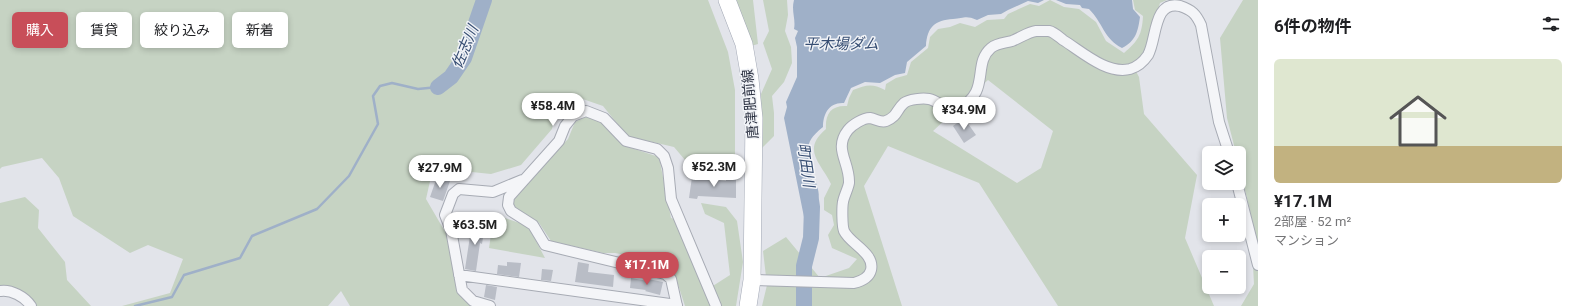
<!DOCTYPE html>
<html lang="ja">
<head>
<meta charset="utf-8">
<style>
	body { margin:0; font-family:Roboto,"Noto Sans JP",sans-serif; background:#f6f6f6; color:#202124; height:100vh; display:flex; flex-direction:column; font-size:15px; white-space:nowrap }
	* { box-sizing:border-box; margin:0 }
	p { font-size:13px; color:#757577 }
	.icon { flex:none; width:22px; height:22px; fill:none; stroke:currentColor; stroke-width:2; stroke-linecap:round; stroke-linejoin:round }
	.map { position:relative; flex:1; overflow:hidden }
	.drawer { display:flex; flex-direction:column; background:#fff; width:320px }
	.drawer>* { flex:none }
	.hud { position:absolute; left:12px; top:12px; width:380px; height:36px; display:flex; gap:8px }
	.tools { position:absolute; left:1202px; top:146px; display:grid; gap:8px }
	.tools a { display:grid; place-items:center; width:44px; height:44px; border-radius:6px; background:#fff; box-shadow:0 2px 6px #0003; font-size:20px }
	.price { position:absolute; translate:-50% -34px; padding:0 9px; border-radius:14px; background:#fff; color:#222; font-size:13px; line-height:26px; filter:drop-shadow(0 1px 2px #0008) }
	.price::after { content:''; position:absolute; left:50%; top:24px; width:12px; height:9px; margin-left:-6px; background:inherit; clip-path:polygon(0 0,100% 0,50% 100%) }
	.price.active { background:#c84e59; color:#fff }
	ul { padding:0; list-style:none }
	li { display:grid; align-content:center; gap:8px; height:212px; padding:0 16px }
	li span { display:grid; place-items:center; height:124px; border-radius:6px; color:#555 }
	li>.icon { margin-inline-start:auto }
	span .icon { width:72px; height:72px; fill:#fffc; stroke-width:1 }
	li b { font-size:17px }
	h2 { display:flex; justify-content:space-between; align-items:center; height:48px; padding:0 16px; font-size:17px }
	.pill { padding:0 14px; border-radius:6px; background:#fff; box-shadow:0 2px 6px #0003; font-size:14px; line-height:36px }
	.pill.active { background:#c84e59; color:#fff }
	main { display:flex; flex:1; min-height:0 }
	.map>svg:first-child { display:block }
	.green { fill:#c6d3c3; fill-rule:evenodd }
	.water { fill:#9fb0c8 }
	.lines { fill:none; stroke-linecap:round; stroke-linejoin:round }
	.stream { stroke:#9fb0c8; stroke-width:2.5 }
	.river { stroke:#9fb0c8; stroke-width:16 }
	.building { fill:#b9bdc6 }
	.minor-casing { stroke:#a7abb4; stroke-width:12 }
	.primary-casing { stroke:#a2a8b5; stroke-width:18 }
	.minor { stroke:#f4f5f8; stroke-width:10 }
	.primary { stroke:#fff; stroke-width:17 }
	.labels { text-anchor:middle; dominant-baseline:central; stroke-width:3; stroke-linejoin:round; paint-order:stroke }
	.street-label { font-size:14px; fill:#2b3141; stroke:#f1f3f7 }
	.water-label { font-size:15px; font-style:italic; fill:#374e73; stroke:#f1f3f7 }
</style>
</head>
<body>
<main>
<div class="map">
<svg width="1258" height="306" viewBox="0 0 1258 306">
	<rect width="100%" height="100%" fill="#e2e4ea"/>
	<path class="green" d="M0 0H708L728 52 735 90V164L726 166 685 160 674 147 627 136 603 106 574 96 558 102 552 129 521 165 491 174 433 168 426 199 447 235 458 292 471 306H350L341 291 328 306H122L170 293 183 259 148 245 130 253 73 216 59 178 42 158 2 167 0 169Z
		M733 0H753L758 44 751 46Z
		M763 0H787L788 15 785 31 791 47 792 63 784 82 772 96 774 113V136L762 148 761 94 772 69 763 43 769 31Z
		M1050 0 1064 7 1079 9 1096 22 1106 41 1124 53C1138 41 1142 35 1143 16L1135 10 1133 0H1167L1160 3 1145 53 1132 64 1139 77 1144 114 1197 175 1185 238 1214 306H1058L979 183 888 146 864 186 902 306H762L767 285 763 251 786 237 820 278 849 268 857 259 832 248 828 235 834 225 832 215 824 210V198L831 184C821 163 801 150 826 129 825 114 831 105 847 106L849 98 853 90C866 85 872 83 885 90L886 84 896 78 907 75 911 62 928 48 930 37 938 29 950 27 960 23 975 27 987 20 1004 19 1008 14 1030 4 1039 6ZM988 80 1053 131 1041 168 1017 183 933 131Z
		M1243 0H1258V306H1241L1254 284 1250 211 1239 165V153H1236L1227 118 1220 38Z
		M590 115 605 123 625 146 659 157 671 218 678 220 705 291 730 275 724 223 705 214 701 203 726 207 737 221 743 262 736 306H685L671 263 615 253H603L551 241 539 223 515 207 511 199 568 139 575 122Z
		M25 197 39 210 38 228 65 262 67 280 91 306H36L29 296 0 287V203Z
		M494 214 528 226 545 258 489 248Z"/>
	<path class="water" d="M794 0H1044L1038 3 1028 1 1008 10 1001 14 988 15 977 20C966 15 964 18 953 19 935 20 927 27 926 46L907 62 905 73 895 75 880 83 865 82 851 88 844 103C829 102 823 114 823 127 803 143 808 149 811 171 812 175 811 177 812 181 813 183 815 184 816 185 821 193 818 202 815 209L806 208 804 217 784 118 787 107 786 102 797 77V47L795 38 798 31 794 29C796 19 791 11 794 0Z
		M1056 0H1132L1133 9 1140 17C1138 31 1136 41 1122 48 1104 39 1103 23 1089 9L1082 8 1080 5 1066 4Z"/>
	<g class="lines">
		<path class="stream" d="M135 306 172 297 184 275 240 258 252 236 317 209 349 176 378 124 373 96 380 86 392 83 418 89 438 87"/>
		<path class="river" d="M438 87 451 77 464 58 484 0
			M804 306V266L811 238 812 207 809 187"/>
	</g>
	<path class="building" d="M964 118 976 135 964 143 953 126Z
		M726 175H736V198L698 196 697 199 689 198 692 177 726 181Z
		M437 177 450 181 443 201 430 197Z
		M472 223 485 225 482 244 480 243 476 271 465 269Z
		M507 262 521 263 519 277 497 274 498 265 507 266Z
		M578 262 589 264 588 272 614 275 613 287 575 282Z
		M542 269 553 270 551 281 541 280Z
		M631 278 648 281V279L663 282 660 295 645 291 646 290 630 288Z
		M486 285 497 287 495 300 484 297Z"/>
	<g class="lines">
		<defs>
			<path id="minor" d="M1237 183 1258 265
				M459 275 677 305
				M752 280 854 283C862 281 869 278 871 270 875 253 850 244 844 231 842 226 842 207 843 202 844 196 848 189 849 183 850 162 833 149 848 130 852 125 863 118 870 118 876 119 881 123 886 121 898 116 896 110 904 103 909 99 923 98 929 99 940 101 947 114 959 108 991 92 972 64 991 48 997 43 1005 43 1012 41 1020 38 1028 32 1036 31 1040 31 1046 31 1049 31 1054 32 1059 37 1063 40 1081 51 1107 75 1130 69 1137 67 1144 61 1148 55 1157 39 1153 0 1180 6 1192 10 1196 14 1201 25L1219 122 1229 153
				M0 291C11 289 25 297 31 306
				M490 306 473 301 462 290 451 230 445 215 453 194 459 189 493 192 522 180
				M677 306 671 279 665 274 545 245 533 225 511 211 508 205 509 197 559 141 565 126 573 116 586 111 604 118 626 141 657 149 664 156 668 168 671 199 716 306"/>
			<path id="primary" d="M727 0 744 44 750 79 754 118 752 280 748 306"/>
		</defs>
		<use href="#minor" class="minor-casing"/>
		<use href="#primary" class="primary-casing"/>
		<use href="#minor" class="minor"/>
		<use href="#primary" class="primary"/>
	</g>
	<g class="labels">
		<g class="street-label">
			<text transform="translate(750 104) rotate(-95)">唐津肥前線</text>
		</g>
		<g class="water-label">
			<text x="841" y="44">平木場ダム</text>
			<text transform="translate(465 47) rotate(-67)">佐志川</text>
			<text transform="translate(806 165) rotate(82)">町田川</text>
		</g>
	</g>
</svg>
<div class="tools">
<a><svg class="icon" aria-label="layers" viewBox="0 0 24 24"><path d="M12 4l9 5-9 5-9-5zM3 14l9 5 9-5"/></svg></a>
<a>+</a>
<a>−</a>
</div>
<b class="price" style="left:553px;top:127px">¥58.4M</b>
<b class="price" style="left:964px;top:131px">¥34.9M</b>
<b class="price" style="left:714px;top:188px">¥52.3M</b>
<b class="price" style="left:440px;top:189px">¥27.9M</b>
<b class="price" style="left:475px;top:246px">¥63.5M</b>
<b class="price active" style="left:647px;top:286px">¥17.1M</b>
<div class="hud">
<a class="pill active">購入</a>
<a class="pill">賃貸</a>
<a class="pill">絞り込み</a>
<a class="pill">新着</a>
</div>
</div>
<section class="drawer">
<h2>6件の物件<svg class="icon" aria-label="filters" viewBox="0 0 24 24"><path d="M4 7h16M4 17h16"/><circle cx="9" cy="7" r="2"/><circle cx="15" cy="17" r="2"/></svg></h2>
<ul>
<li><span style="background:linear-gradient(#dfe7d0 70%,#c2b280 0)"><svg class="icon" aria-label="home" viewBox="0 0 24 24"><path d="M3 11l9-7 9 7M6 9v11h12V9"/></svg></span><div><b>¥17.1M</b><p>2部屋 · 52 m²</p><p>マンション</p></div></li>
</ul>
</section>
</main>
</body>
</html>
